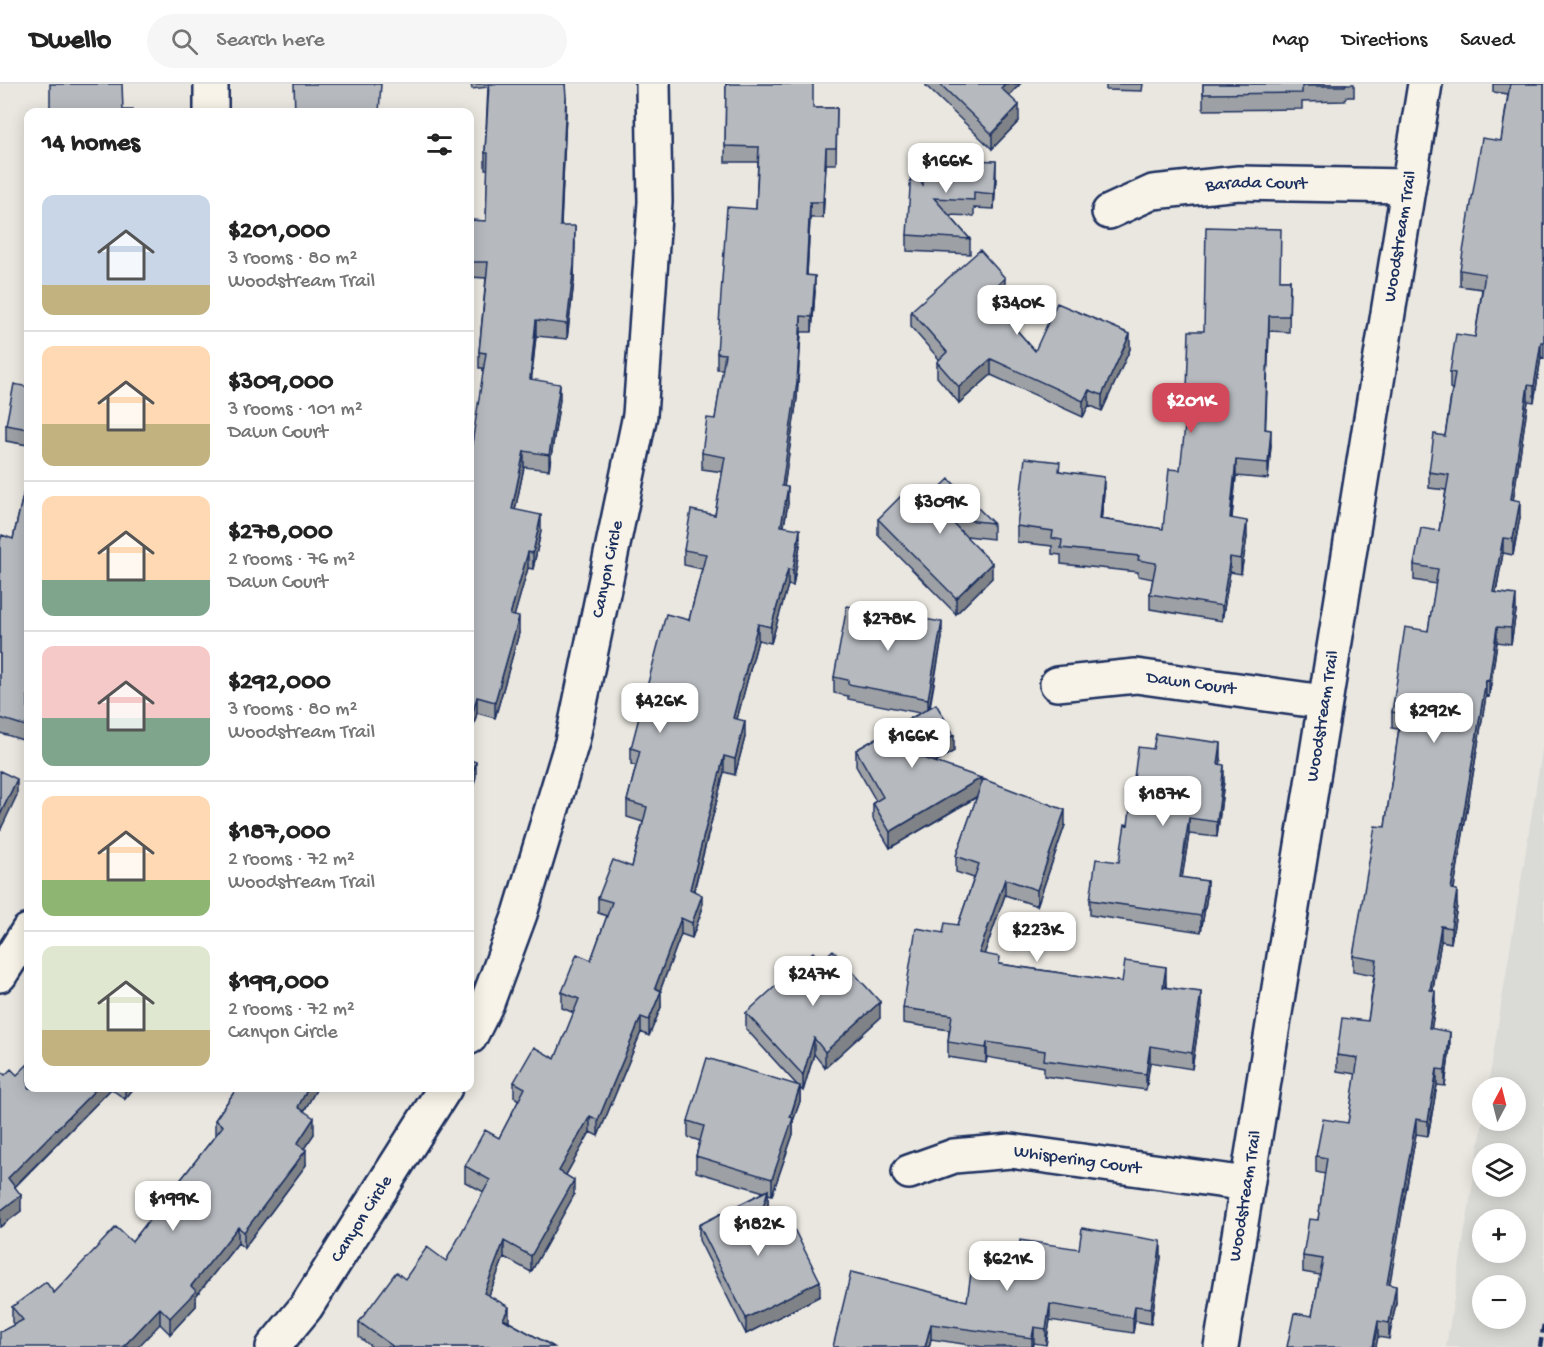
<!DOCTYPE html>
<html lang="en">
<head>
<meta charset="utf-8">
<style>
	body { margin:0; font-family:"Gochi Hand",sans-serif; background:#f6f6f6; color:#222; height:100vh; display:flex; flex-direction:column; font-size:22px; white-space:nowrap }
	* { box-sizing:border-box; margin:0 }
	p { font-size:20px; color:#767676 }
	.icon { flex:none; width:33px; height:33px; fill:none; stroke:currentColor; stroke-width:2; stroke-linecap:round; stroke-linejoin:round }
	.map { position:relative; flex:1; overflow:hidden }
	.panel { position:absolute; left:24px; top:24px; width:450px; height:984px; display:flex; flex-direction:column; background:#fff; border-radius:12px; box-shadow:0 3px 15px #0003 }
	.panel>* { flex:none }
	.needle { width:39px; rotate:7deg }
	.controls { position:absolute; left:1472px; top:993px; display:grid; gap:12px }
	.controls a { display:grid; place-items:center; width:54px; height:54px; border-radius:50%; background:#fff; box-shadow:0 3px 15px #0003; font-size:30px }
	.price { position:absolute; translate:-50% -51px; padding:0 14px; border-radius:12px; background:#fff; color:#222; font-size:20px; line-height:39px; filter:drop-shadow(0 2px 3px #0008) }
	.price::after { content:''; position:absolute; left:50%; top:36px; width:18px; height:14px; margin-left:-9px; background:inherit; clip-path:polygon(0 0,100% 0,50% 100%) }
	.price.active { background:#d1495b; color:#fff }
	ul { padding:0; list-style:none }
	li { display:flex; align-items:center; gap:18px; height:150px; padding:0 18px }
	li+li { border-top:2px solid #e0e0e0 }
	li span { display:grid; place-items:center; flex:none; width:168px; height:120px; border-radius:12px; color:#555 }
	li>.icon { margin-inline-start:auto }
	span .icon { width:72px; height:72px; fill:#fffc; stroke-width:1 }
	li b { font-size:26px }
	h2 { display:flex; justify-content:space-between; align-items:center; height:72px; padding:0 18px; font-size:26px }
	header { display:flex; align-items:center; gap:36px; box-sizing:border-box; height:84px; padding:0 30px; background:#fff; border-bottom:2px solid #e0e0e0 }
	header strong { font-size:28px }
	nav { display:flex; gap:33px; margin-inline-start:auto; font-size:21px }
	.search { width:420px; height:54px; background:#f6f6f6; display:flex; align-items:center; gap:15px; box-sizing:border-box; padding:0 21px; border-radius:33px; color:#767676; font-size:22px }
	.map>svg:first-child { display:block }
	.built { fill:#dadad6; fill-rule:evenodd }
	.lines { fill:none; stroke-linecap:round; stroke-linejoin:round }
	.minor-casing { stroke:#1b2f5e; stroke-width:38 }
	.minor { stroke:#f7f3e8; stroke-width:33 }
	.rail { stroke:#1b2f5e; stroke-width:4.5; stroke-dasharray:9 4.5; stroke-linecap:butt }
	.wall { fill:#9da0a4; stroke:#1b2f5e; stroke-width:1.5 }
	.shaded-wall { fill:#7f8286; stroke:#1b2f5e; stroke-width:1.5 }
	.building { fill:#b6babf; stroke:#1b2f5e; stroke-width:1.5 }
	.labels { text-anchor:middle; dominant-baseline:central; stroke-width:6; stroke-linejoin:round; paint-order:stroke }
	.street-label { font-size:18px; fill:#1b2f5e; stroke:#f7f3e8 }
</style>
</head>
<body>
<header>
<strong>Dwello</strong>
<div class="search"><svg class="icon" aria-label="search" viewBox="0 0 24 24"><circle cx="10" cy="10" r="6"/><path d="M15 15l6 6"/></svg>Search here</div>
<nav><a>Map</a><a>Directions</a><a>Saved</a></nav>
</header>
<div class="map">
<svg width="1544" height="1263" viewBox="0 0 1544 1263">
	<rect width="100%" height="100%" fill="#eae7e0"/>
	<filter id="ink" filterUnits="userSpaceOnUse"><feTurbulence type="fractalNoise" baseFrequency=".0167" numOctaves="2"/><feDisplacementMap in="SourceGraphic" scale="12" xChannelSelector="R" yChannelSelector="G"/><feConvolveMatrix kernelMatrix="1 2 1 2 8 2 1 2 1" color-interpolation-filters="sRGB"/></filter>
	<g filter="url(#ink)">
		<path class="built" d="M1544 654V1263H1446L1483 1037 1515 1036V1004L1488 1003ZM1482 1070H1515V1102H1482ZM1482 1136H1515V1168H1482ZM1482 1202H1515V1234H1482Z"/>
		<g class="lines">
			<defs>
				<g id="minor">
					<path d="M211 0V28"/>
					<path id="s1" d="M1109 128 1153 108 1239 99 1408 102"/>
					<path id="s2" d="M1057 600 1136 592 1324 618"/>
					<path d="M0 891 28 847"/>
					<path id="s3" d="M470 953 487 919 520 830 572 658 640 331 655 118 653 0"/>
					<path id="s4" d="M909 1088 954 1072 1011 1067 1247 1100"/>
					<path id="s5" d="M273 1263 306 1223 445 1004"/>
					<path id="s6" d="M1221 1263 1425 0"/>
				</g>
			</defs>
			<use href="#minor" class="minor-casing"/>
			<use href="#minor" class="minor"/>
			<path class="rail" d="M1540 1263 1544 1240"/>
		</g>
		<path class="wall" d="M471 0H565L566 29 561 142 575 158 574 197 567 255 536 252 531 295 560 315 549 386 524 383 515 426 541 447 533 485 528 484 514 532 519 549 495 634 477 629 470 654 483 284H479V268L486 194 470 193V136L486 137 488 85H485V69L488 3 472 5Z
			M726 0 813 24H837L836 80H826L823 134H810L807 191 815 207 812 248H801L797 314 784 402 788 419 784 442 800 461 793 502 788 501 771 559 758 556 737 635 745 653 735 691 724 688 694 807 702 826 692 854 681 850 660 907 661 923 649 952 641 948 598 1052 590 1048 566 1091 574 1111 531 1188 504 1173 489 1211 509 1238 554 1263H372L359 1253V1238L405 1195 446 1177 484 1108 465 1098V1082L499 1054 519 1016 514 1013V998L555 975 574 929 562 924V908L591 876 607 832 598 829V814L632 783 643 738 627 733V717L636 682 631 680V664L689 536 702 485 684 481V466L715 431 723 388 702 385V369L715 335 723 285H717V269L756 125 758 78H725Z
			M926 0H1020L1009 12 1019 37 992 65 926 2Z
			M1106 0H1143L1142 7 1106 6Z
			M1203 0H1354V13H1346L1345 17 1302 18V25L1203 26Z
			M1493 0H1544V274L1541 273 1534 318 1528 317 1513 416 1520 433 1513 471 1503 469 1496 508 1516 527 1511 560 1497 558 1489 613 1486 612 1454 805 1457 822 1451 859 1441 857 1433 906 1435 922 1431 945 1450 963 1445 1002 1437 1001 1428 1052 1416 1050 1389 1201 1396 1218 1389 1255 1378 1253 1312 1232 1320 1191 1303 1188V1172L1318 1136 1325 1090 1316 1088V1072L1348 1039 1356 990 1337 987V971L1368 937 1374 891 1353 887V872L1385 743 1399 645 1392 644V628L1428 547 1436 500 1414 496V481L1439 447 1446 406 1429 404V388L1445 352 1452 305 1450 304V288L1475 253 1482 205 1460 202V186L1501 57 1508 10 1493 8Z
			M996 93 994 125 974 124V132L949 131 970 155V170L907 167V151L923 101Z
			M1281 196H1290L1289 248 1269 247 1265 345 1271 361 1268 395 1236 392 1232 434 1247 453 1241 490 1230 488 1222 537 1150 525V510L1153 495 1138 492V488L1061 480V471L1052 470V462L1017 458V442L1060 387 1104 408 1101 435 1163 445 1180 386 1204 247Z
			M1005 210 994 220 1035 267 1130 265 1102 327 1089 321 1083 333 991 291 959 319 937 293V278L939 275 911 243V227Z
			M28 303V361L6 357V341Z
			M28 390V649L26 657 0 649V457L13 455Z
			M921 422 993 439V455L966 452 992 494 956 530 878 451V435Z
			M942 554 930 623 954 667 935 678 981 700 1065 741 1037 822 1005 811 984 870 1000 880 1122 898 1166 899V903L1201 924 1192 985 1150 978 1146 1006 1044 992V983L987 973 986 979 948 973V958L949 946 903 939V924L943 849 958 841 974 794 956 788V772L977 713 890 764 873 735V719L876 717 856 682V666L920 629 848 615V612L834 609V593Z
			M1221 675 1220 681 1224 697 1217 753 1189 750 1182 793 1207 812 1201 848 1090 831V816L1119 778 1128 741Z
			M821 877 880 934 825 984 814 970 803 1007 800 1004V1017L793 1037V1050L772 1111 768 1110V1122L759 1155 820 1212 746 1250 699 1156V1141L764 1108 696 1088V1072L700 1057 688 1053V1037L797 1001 746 945V929Z
			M5 991 28 1004H134L125 1015 111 1005 15 1103 21 1127 0 1143Z
			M237 1004H317L304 1027 314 1050 304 1064 306 1081 244 1164 238 1159 196 1212V1222L170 1250 160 1240 14 1241 12 1238V1223L54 1209 132 1158 215 1052V1036Z
			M1079 1165 1161 1173 1151 1240 1135 1237 1133 1249 1050 1236 1046 1261 1034 1259 1033 1263H983L931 1255 929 1263H833L967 1217 1018 1174Z"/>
		<path class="shaded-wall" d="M1005 0H1020L1001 20V4Z
			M566 13V29L560 157V142Z
			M1019 21V37L992 65V50Z
			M826 64V80L823 134V118Z
			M996 77V93L994 125V110Z
			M810 118V134L806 207V191Z
			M575 142 574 197 567 255V240Z
			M815 192V207L812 248V233Z
			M1005 194V210L986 227V211Z
			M801 232V248L797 314 782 418V402Z
			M1269 232V247L1265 361V345Z
			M536 236V252L530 311V295Z
			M1130 250V265L1102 327V311Z
			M1541 258V273L1534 318V302Z
			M991 275V291L959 319V303Z
			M560 300V315L549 386V371Z
			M1528 301V317L1511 431V415Z
			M1089 306V321L1083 333V317Z
			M1271 346V361L1268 395V379Z
			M524 367V383L512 441V425Z
			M1236 376V392L1230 450V434Z
			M1104 393V408L1100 451V435Z
			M788 403V419L781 457V442Z
			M1520 417V433L1513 471V455Z
			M541 431V447L533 485V469Z
			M1247 437V453L1241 490V475Z
			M800 445V461L793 502V486Z
			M1503 454V469L1493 523V508Z
			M528 468V484L510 547V531Z
			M1230 473V488L1222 537V522Z
			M992 479V494L956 530V514Z
			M788 485V501L771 559V543Z
			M1516 511V527L1511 560V544Z
			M519 533V549L495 634V618Z
			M942 538V554L928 630V615Z
			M758 540V556L733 650V634Z
			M1497 543V558L1489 613V597Z
			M1486 596V612L1451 821V805Z
			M477 613V629L470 654V638Z
			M28 633V649L26 657V642Z
			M745 637V653L735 691V675Z
			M954 651V667L918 688V672Z
			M1221 659V675L1218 696V680Z
			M724 672V688L690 821V805Z
			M476 678V693L470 714V698Z
			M1224 681V697L1217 753V738Z
			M981 694V710L890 764V748Z
			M17 695V711L0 747V731Z
			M1065 726V741L1037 822V806Z
			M1189 734V750L1180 808V793Z
			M1005 795V811L979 885V869Z
			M1207 797V812L1201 848V832Z
			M1457 806V822L1451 859V844Z
			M702 811V826L692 854V839Z
			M681 834V850L655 920V904Z
			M1441 842V857L1430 922V906Z
			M1166 883V899L1163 918V903Z
			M661 907V923L649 952V936Z
			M1435 907V922L1429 960V944Z
			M1201 908V924L1192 985V969Z
			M880 918V934L825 984V968Z
			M641 933V948L598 1052V1036Z
			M1450 948V963L1445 1002V986Z
			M814 954V970L803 1007V991Z
			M987 958V973L986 979V964Z
			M1150 962V978L1146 1006V990Z
			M1437 985V1001L1428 1052V1037Z
			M800 1002V1017L793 1037V1050L772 1111V1095Z
			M97 1004H111V1005L8 1109V1094Z
			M125 1004H134L125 1015Z
			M308 1004H317L298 1038V1023Z
			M590 1032V1048L559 1103V1087Z
			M314 1034V1050L297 1075V1060Z
			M1416 1035V1050L1387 1216V1200Z
			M306 1066V1081L244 1164V1148Z
			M574 1096V1111L531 1188V1172Z
			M768 1106V1122L753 1173V1157Z
			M21 1111V1127L0 1143V1127Z
			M238 1143V1159L196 1212V1222L170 1250V1234L191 1202Z
			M504 1157V1173L484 1224V1209Z
			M1161 1157V1173L1151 1240V1224Z
			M820 1197V1212L746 1250V1234Z
			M1396 1202V1218L1389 1255V1239Z
			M1050 1220V1236L1046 1261V1245Z
			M1135 1222V1237L1133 1249V1234Z
			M509 1223V1238L503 1235Z
			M160 1224V1240L138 1263H123Z
			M1378 1237V1253L1376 1263H1373Z
			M931 1240V1255L929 1263H925Z
			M1034 1243V1259L1033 1263H1032V1254Z"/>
		<path class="building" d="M50 0H122L123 26H133V28H30V25L50 24Z
			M294 0H381L379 28H295Z
			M489 0H565L566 13 560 142H575L574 181 567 240 536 236 530 295 560 300 549 371 524 367 512 425 541 431 533 469 528 468 510 531 519 533 495 618 477 613 470 638V373L486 269 479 268 488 178H470V136L486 137 488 69H485Z
			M726 0H813V24H837L836 64H826L823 118H810L806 191 815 192 812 233 801 232 797 298 782 402 788 403 781 442 800 445 793 486 788 485 771 543 758 540 733 634 745 637 735 675 724 672 690 805 702 811 692 839 681 834 655 904 661 907 649 936 641 933 598 1036 590 1032 559 1087 574 1096 531 1172 504 1157 484 1209 509 1223 503 1235 554 1263H394L359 1238 396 1188 405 1195 427 1163 446 1177 490 1096 465 1082 485 1046 499 1054 525 1004 514 998 534 963 555 975 579 915 562 908 577 870 591 876 612 818 598 814 613 776 632 783 647 723 627 717 640 667 631 664 666 530 689 536 706 470 684 466 691 426 715 431 725 373 702 369 707 334 715 335 725 270 717 269 727 123 756 125 759 63 725 62Z
			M940 0H1005L1001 4 1019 21 992 50Z
			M1203 0H1346L1345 2H1302V9L1203 10Z
			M1510 0H1544V258H1541L1534 302 1528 301 1511 415 1520 417 1513 455 1503 454 1493 508 1516 511 1511 544 1497 543 1489 597 1486 596 1451 805 1457 806 1451 844 1441 842 1430 906 1435 907 1429 944 1450 948 1445 986 1437 985 1428 1037 1416 1035 1387 1200 1396 1202 1389 1239 1378 1237 1373 1263H1287L1294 1229 1312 1232 1323 1175 1303 1172 1309 1135 1318 1136 1327 1074 1316 1072 1323 1035 1348 1039 1358 974 1337 971 1342 934 1368 937 1377 876 1353 872 1375 742 1385 743 1401 630 1392 628 1405 543 1428 547 1438 485 1414 481 1421 444 1439 447 1449 391 1429 388 1434 350 1445 352 1455 289 1450 288 1456 250 1475 253 1485 190 1460 186 1482 54 1501 57Z
			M924 74 996 77 994 110 974 108V116L934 114 970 155 907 151 911 88 923 101Z
			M1206 143 1281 145 1280 196H1290L1289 232H1269L1265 345 1271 346 1268 379 1236 376 1230 434 1247 437 1241 475 1230 473 1222 522 1150 510 1156 479 1138 476 1139 472 1061 464 1062 456 1052 454 1053 447 1017 442 1025 374 1060 378 1059 387 1104 393 1100 435 1163 445 1169 385 1180 386 1186 334 1189 247H1204Z
			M980 166 1005 194 986 211 1035 267 1057 219 1130 250 1102 311 1089 306 1083 317 991 275 959 303 937 278 947 268 911 227Z
			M14 300 28 303V345L6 341Z
			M28 390V633L26 642 0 634V457L2 451 13 455Z
			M949 395 993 439 948 434 992 479 956 514 878 435 906 407 921 422Z
			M847 522 942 538 928 615 848 600V596L834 593Z
			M936 620 954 651 918 672 981 694 890 748 873 719 883 713 856 666Z
			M1156 650 1221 659 1218 680 1224 681 1217 738 1189 734 1180 793 1207 797 1201 832 1090 816 1096 775 1119 778 1125 740 1128 741 1138 663 1153 665Z
			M470 676 476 678 470 698Z
			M0 687 17 695 0 731Z
			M983 695 1065 726 1037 806 1005 795 979 869 1000 873 999 880 1122 898 1125 877 1166 883 1163 903 1201 908 1192 969 1150 962 1146 990 1044 976 1045 967 987 958 986 964 948 958 952 931 903 924 916 844 943 849 945 839 958 841 979 780 956 772Z
			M833 866 880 918 825 968 814 954 803 991 746 929 813 868 821 877Z
			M707 974 800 1002 790 1033 793 1034 772 1095 696 1072 704 1042 688 1037Z
			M28 980V1004H97L8 1094 21 1111 0 1127V987L5 991 11 985 17 991Z
			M237 1004H308L298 1023 314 1034 297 1060 306 1066 244 1148 238 1143 191 1202 196 1207 170 1234 160 1224 123 1263H0V1248L23 1236 12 1223 46 1198 54 1209 116 1143 132 1158 223 1042 215 1036Z
			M768 1106 753 1157 791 1139 820 1197 746 1234 699 1141Z
			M1082 1144 1161 1157 1151 1224 1135 1222 1133 1234 1050 1220 1046 1245 1034 1243 1032 1254 931 1240 925 1263H833L851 1188 967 1217 974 1168 1018 1174 1020 1156 1079 1165Z"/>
	</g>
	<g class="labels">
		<g class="street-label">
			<text stroke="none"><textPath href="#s1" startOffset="152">Barada Court</textPath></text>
			<text stroke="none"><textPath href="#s6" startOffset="1125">Woodstream Trail</textPath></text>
			<text stroke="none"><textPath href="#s3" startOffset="489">Canyon Circle</textPath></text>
			<text stroke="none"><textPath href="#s2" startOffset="135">Dawn Court</textPath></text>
			<text stroke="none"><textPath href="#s6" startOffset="639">Woodstream Trail</textPath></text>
			<text stroke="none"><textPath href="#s4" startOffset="172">Whispering Court</textPath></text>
			<text stroke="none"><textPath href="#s6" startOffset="153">Woodstream Trail</textPath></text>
			<text stroke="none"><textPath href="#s5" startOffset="156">Canyon Circle</textPath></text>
		</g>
	</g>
</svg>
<div class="controls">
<a><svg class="needle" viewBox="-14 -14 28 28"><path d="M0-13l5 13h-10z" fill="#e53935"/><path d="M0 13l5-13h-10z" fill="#767676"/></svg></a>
<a><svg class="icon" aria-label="layers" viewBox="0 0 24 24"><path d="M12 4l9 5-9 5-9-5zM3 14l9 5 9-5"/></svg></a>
<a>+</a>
<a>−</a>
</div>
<b class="price" style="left:946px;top:110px">$166K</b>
<b class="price" style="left:1017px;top:252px">$340K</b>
<b class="price active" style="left:1191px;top:350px">$201K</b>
<b class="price" style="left:940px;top:451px">$309K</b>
<b class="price" style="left:888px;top:568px">$278K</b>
<b class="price" style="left:660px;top:650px">$426K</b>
<b class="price" style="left:1434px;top:660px">$292K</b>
<b class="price" style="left:912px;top:685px">$166K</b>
<b class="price" style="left:1163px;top:743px">$187K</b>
<b class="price" style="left:1037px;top:879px">$223K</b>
<b class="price" style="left:813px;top:923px">$247K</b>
<b class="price" style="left:173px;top:1148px">$199K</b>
<b class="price" style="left:758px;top:1173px">$182K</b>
<b class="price" style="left:1007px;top:1208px">$621K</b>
<section class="panel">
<h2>14 homes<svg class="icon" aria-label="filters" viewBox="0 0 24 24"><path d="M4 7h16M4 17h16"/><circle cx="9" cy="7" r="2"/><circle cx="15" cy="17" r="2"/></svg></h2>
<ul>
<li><span style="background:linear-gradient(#c9d6e8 75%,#c2b280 0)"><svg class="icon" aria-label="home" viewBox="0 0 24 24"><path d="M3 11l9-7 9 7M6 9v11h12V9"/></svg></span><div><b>$201,000</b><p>3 rooms · 80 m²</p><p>Woodstream Trail</p></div></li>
<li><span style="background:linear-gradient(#ffd9b3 65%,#c2b280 0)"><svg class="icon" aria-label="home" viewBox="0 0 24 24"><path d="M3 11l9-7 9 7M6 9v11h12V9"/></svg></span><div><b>$309,000</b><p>3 rooms · 101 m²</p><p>Dawn Court</p></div></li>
<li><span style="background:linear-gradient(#ffd9b3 70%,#7fa58c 0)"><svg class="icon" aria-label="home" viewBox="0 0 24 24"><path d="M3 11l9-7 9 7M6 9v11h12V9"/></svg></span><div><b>$278,000</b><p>2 rooms · 76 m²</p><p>Dawn Court</p></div></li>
<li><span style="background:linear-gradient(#f6c9c9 60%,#7fa58c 0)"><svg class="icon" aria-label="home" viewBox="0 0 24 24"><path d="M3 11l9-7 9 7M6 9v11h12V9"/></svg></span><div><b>$292,000</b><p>3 rooms · 80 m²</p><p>Woodstream Trail</p></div></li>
<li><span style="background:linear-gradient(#ffd9b3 70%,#8fb573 0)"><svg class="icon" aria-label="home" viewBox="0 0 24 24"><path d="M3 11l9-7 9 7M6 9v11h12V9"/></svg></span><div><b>$187,000</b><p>2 rooms · 72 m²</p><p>Woodstream Trail</p></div></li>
<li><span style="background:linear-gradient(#dfe7d0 70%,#c2b280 0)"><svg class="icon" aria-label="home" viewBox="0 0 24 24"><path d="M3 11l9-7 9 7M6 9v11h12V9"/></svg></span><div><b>$199,000</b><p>2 rooms · 72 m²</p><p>Canyon Circle</p></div></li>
</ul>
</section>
</div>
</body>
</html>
